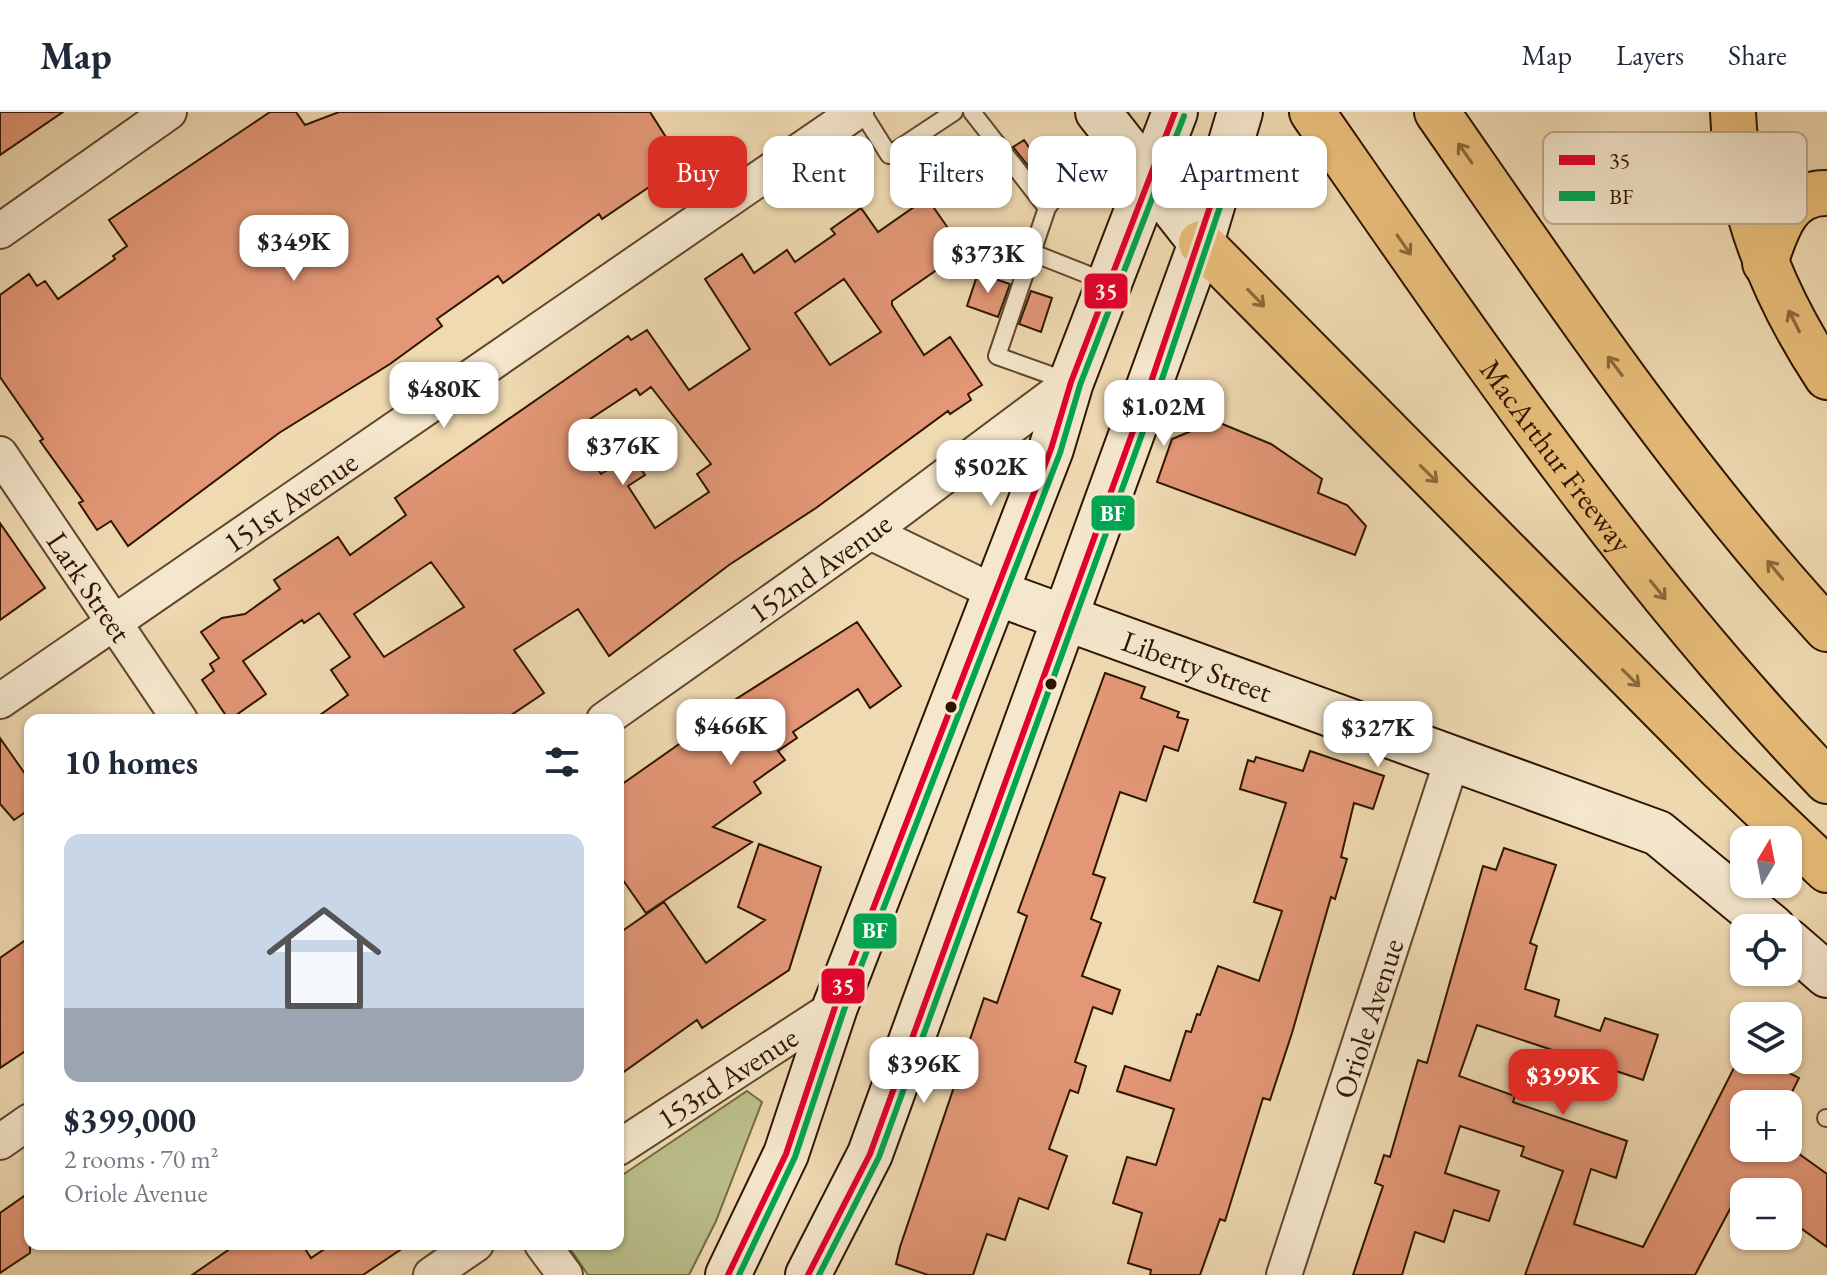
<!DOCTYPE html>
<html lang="en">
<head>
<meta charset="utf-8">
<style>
	body { margin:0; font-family:"EB Garamond",serif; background:#f2f2f3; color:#1f2937; height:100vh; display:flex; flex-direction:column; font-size:30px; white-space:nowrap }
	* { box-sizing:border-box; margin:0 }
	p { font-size:26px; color:#747a83 }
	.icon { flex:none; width:44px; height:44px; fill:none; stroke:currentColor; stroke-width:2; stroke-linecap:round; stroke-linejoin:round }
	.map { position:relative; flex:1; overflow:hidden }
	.side { position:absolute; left:24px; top:602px; width:600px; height:536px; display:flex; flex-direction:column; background:#fff; border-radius:16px; box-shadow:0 2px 6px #0004 }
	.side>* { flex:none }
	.guide { position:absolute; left:648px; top:24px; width:760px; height:72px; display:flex; gap:16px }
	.needle { width:52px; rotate:10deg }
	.controls { position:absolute; left:1730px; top:714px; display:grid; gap:16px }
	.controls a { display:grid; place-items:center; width:72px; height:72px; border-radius:16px; background:#fff; box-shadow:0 2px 6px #0004; font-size:40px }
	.price { position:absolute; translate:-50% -68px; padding:0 18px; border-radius:16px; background:#fff; color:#222; font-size:26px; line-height:52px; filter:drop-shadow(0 2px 4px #0008) }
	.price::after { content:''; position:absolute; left:50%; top:48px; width:24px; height:18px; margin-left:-12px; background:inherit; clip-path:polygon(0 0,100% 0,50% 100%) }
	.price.selected { background:#d93025; color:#fff }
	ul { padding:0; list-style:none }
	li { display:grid; align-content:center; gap:16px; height:424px; padding:0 40px }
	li+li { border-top:2px solid #e0e1e3 }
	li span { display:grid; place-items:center; height:248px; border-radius:16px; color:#555 }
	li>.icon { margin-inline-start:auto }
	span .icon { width:144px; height:144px; fill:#fffc; stroke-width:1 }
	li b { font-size:34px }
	h2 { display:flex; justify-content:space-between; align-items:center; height:96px; padding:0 40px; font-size:34px }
	.pill { padding:0 28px; border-radius:16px; background:#fff; box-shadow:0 2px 6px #0004; font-size:28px; line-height:72px }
	.pill.selected { background:#d93025; color:#fff }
	header { display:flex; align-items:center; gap:48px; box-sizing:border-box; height:112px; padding:0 40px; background:#fff; border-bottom:2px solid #e0e1e3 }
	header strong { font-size:38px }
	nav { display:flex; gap:44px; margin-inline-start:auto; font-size:28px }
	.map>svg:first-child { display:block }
	.green { fill:#bbbf8b; stroke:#756a46; stroke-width:2 }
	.building { fill:#e39776; stroke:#2f1500; stroke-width:2; fill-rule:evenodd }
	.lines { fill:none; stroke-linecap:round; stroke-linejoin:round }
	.lane-casing { stroke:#5f462c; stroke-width:20 }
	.street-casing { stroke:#5f462c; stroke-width:38 }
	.secondary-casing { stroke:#2f1500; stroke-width:48 }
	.highway-casing { stroke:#2f1500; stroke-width:48 }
	.lane { stroke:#f5e7cd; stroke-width:16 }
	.street { stroke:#f5e7cd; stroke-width:34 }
	.secondary { stroke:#f5e7cd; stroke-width:44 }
	.highway { stroke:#e8bd79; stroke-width:44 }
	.bus-1-casing { stroke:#f5e7cd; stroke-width:12 }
	.bus-2-casing { stroke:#f5e7cd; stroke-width:12 }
	.bus-1 { stroke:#e4002b; stroke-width:6 }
	.bus-2 { stroke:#00a651; stroke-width:6 }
	.oneway { stroke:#8c693c }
	.bus-dot { fill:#2f1500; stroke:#f5e7cd; stroke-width:3 }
	.labels { text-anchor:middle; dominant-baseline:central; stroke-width:6; stroke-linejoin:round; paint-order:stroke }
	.street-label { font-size:30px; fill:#2f1500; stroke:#f5e7cd }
	.key { fill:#f5e7cd; stroke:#baa890; stroke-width:2 }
	.key-label { font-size:22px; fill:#2f1500 }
	.line-badge { stroke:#f5e7cd; stroke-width:3 }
	.badge-label { font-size:22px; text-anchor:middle; font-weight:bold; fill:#fff }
</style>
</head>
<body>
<header>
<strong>Map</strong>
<nav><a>Map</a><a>Layers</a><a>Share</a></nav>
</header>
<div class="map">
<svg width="1827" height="1163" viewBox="0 0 1827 1163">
	<rect width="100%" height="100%" fill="#f0dab2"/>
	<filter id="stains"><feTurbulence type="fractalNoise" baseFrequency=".0025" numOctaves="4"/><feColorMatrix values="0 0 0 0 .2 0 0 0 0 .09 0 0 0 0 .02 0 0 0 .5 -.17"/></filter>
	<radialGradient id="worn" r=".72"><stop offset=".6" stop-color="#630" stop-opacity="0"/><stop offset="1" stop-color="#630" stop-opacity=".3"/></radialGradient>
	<path class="green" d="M747 979 762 990 716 1109 689 1163H588L567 1132H618V1066Z"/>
	<path class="building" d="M0 0H63L0 43Z
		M270 0H296L305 13 339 0H650L683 52 602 107 599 102 503 171 498 164 437 207 442 214 390 252 279 321 128 434 111 409 97 418 79 391 83 389 40 329 43 327 0 265V183L29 162 37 174 45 169 58 187 115 147 113 144 127 134 109 108Z
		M1024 28 1046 60 1038 66 1013 35Z
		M927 86 964 139 892 189V193L924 243 950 225 982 273 968 282 971 288 950 302 948 299 816 396 729 453 609 544 578 497 514 538 544 581 504 608H313L348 583 331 558 350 545 319 501 304 511 302 508 243 549 266 582 229 608 202 568 214 559 210 552 219 546 201 520 222 506 245 502 280 477 274 468 338 425 350 443 406 403 395 386 628 224 631 228 647 218 689 278 750 237 705 167 742 142 754 161 787 138 795 150 835 122 831 117 861 96 878 120ZM844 167 881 220 830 253 795 201ZM651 275 711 352 697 362 709 380 655 416 628 374 645 363 631 343 601 362 572 319 636 277 640 283ZM431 450 464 495 384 545 354 502Z
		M978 161 1010 172 998 205 967 194Z
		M1031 179 1052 186 1041 220 1019 212Z
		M1215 309 1271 332 1322 367 1318 381 1347 393 1366 414 1355 443 1157 370 1172 327Z
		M0 411 45 476 0 508Z
		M857 510 901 574 870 596 858 577 793 620 797 626 778 639 785 648 754 670 761 681 713 715 752 730 646 801 618 761V675L692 623 689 617Z
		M1105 561 1145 575 1141 586 1179 600 1177 605 1188 608 1178 639 1164 634 1146 689 1120 680 1093 762 1105 766 1091 807 1101 811 1082 864 1120 878 1112 902 1093 895 1075 950 1086 954 1078 981 1070 978 1049 1037 1067 1044 1048 1097 1019 1086 1005 1128 987 1122 973 1163H928L896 1152 900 1135 984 886 997 891 1027 804 1018 800Z
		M0 626 30 669V697L14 708 0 692Z
		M1310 639 1384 664 1373 697 1354 691 1341 745 1347 747 1335 787 1331 785 1292 921 1270 988 1263 986 1225 1109 1220 1107 1200 1163H1150L1151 1158 1128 1151 1142 1101 1113 1091 1127 1045 1156 1053 1174 997 1117 979 1125 954 1170 969 1186 919 1191 920 1197 902 1200 903 1218 854 1259 869 1282 799 1254 790 1286 691 1240 677 1248 648 1254 650 1256 645 1303 659Z
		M759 732 821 755 789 858 702 916 697 908 618 964V822L664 790 706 851 765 808 738 795Z
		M1504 736 1556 753 1530 831 1537 834 1525 877 1559 888 1555 904 1600 919 1605 906 1658 923 1643 968 1477 913 1459 964 1515 984 1513 990 1627 1029 1616 1066 1591 1057 1574 1112 1643 1135 1738 948H1764L1799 966 1786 992H1744V1036L1788 1034 1827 1062V1135L1788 1107V1080H1739L1695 1163H1525L1563 1059 1521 1044 1524 1035 1460 1014 1445 1061 1499 1079 1489 1109 1454 1098 1444 1130 1415 1120 1402 1163H1353L1383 1074 1375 1071 1384 1043 1390 1045 1418 948 1427 951 1483 754 1496 758Z
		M30 825V936L0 956V846Z
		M30 1080V1141L0 1161V1101Z
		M237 1132H302L311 1146 332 1132H409L363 1163H192Z"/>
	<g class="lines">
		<defs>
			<path id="lane" d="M862 0 889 43 954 0
				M972 0 1047 96 997 244 1070 270
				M1047 96 1108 14
				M1033 141 1109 171
				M1826 1006H1827"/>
			<g id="street">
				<path d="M0 119 169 0"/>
				<path id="s1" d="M0 342 180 608"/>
				<path d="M870 420 994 480"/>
				<path id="s2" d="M0 589 856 0"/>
				<path id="s3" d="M604 608 870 420 1071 270"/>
				<path d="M0 1030 30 1009"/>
				<path id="s4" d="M618 1036 835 895"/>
				<path d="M542 1132 565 1163"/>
				<path d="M431 1163 476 1132"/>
				<path id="s5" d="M1284 1163 1452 648"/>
			</g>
			<g id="secondary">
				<path d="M1098 0 1201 131"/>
				<path id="s6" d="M994 480 1658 721 1773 816"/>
				<path d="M1788 829 1827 863"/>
				<path d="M728 1163 786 1042 835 895 1051 337 1071 270 1175 0"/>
				<path d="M808 1163 870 1042 1201 131 1240 0"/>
			</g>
			<g id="highway">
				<path id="s7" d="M1312 0C1473 232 1631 465 1827 669"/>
				<path d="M1437 0C1560 177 1681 358 1827 517"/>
				<path d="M1733 0C1737 95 1775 186 1827 265"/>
				<path d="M1201 131 1719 655 1827 758"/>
				<path d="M1765 151C1776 119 1786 80 1827 81"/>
			</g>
		</defs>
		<use href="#lane" class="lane-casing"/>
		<use href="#street" class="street-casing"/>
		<use href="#secondary" class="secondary-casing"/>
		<use href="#highway" class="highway-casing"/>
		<use href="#lane" class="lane"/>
		<use href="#street" class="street"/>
		<use href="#secondary" class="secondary"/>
		<use href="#highway" class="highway"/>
		<defs>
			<path id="bus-1" d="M728 1163 786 1042 835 895 1051 337 1071 270 1175 0
				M808 1163 870 1042 1152 267 1220 65"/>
			<path id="bus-2" d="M739 1163 795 1045 844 898 1060 341 1080 273 1184 4
				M819 1163 879 1045 1161 270 1229 68"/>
		</defs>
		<use href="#bus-1" class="bus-1-casing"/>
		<use href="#bus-2" class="bus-2-casing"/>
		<use href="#bus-1" class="bus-1"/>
		<use href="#bus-2" class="bus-2"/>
	</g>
	<defs><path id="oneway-shaft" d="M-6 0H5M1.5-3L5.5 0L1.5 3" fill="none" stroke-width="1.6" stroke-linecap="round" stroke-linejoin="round" transform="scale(2)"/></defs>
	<g class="oneway">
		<use href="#oneway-shaft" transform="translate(1465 41) rotate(-125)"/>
		<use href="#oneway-shaft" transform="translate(1404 133) rotate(55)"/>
		<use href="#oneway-shaft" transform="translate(1256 186) rotate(46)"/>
		<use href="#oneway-shaft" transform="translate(1794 209) rotate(-117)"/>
		<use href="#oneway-shaft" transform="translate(1615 254) rotate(-127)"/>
		<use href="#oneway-shaft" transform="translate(1429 362) rotate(45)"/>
		<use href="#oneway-shaft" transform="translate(1775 458) rotate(-130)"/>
		<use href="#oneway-shaft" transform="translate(1658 478) rotate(51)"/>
		<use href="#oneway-shaft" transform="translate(1631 566) rotate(45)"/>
	</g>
	<g class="bus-dot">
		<circle cx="1051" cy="572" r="7"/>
		<circle cx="951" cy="595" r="7"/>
	</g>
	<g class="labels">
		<g class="street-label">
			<text stroke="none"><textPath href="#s7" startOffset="422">MacArthur Freeway</textPath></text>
			<text stroke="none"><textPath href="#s2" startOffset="352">151st Avenue</textPath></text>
			<text stroke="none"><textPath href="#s3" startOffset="264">152nd Avenue</textPath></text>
			<text stroke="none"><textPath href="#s1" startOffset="160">Lark Street</textPath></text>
			<text stroke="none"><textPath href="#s6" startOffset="216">Liberty Street</textPath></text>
			<text stroke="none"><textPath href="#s5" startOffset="270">Oriole Avenue</textPath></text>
			<text stroke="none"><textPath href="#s4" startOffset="130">153rd Avenue</textPath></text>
		</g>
	</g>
	<rect x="1543" y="20" width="264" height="92" rx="12" class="key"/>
	<rect x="1559" y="43" width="36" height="10" fill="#e4002b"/>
	<rect x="1559" y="79" width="36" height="10" fill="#00a651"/>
	<g class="key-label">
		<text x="1609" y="56">35</text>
		<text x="1609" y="92">BF</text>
	</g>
	<g class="line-badge">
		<rect x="1083" y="160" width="46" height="38" rx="8" fill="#e4002b"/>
		<rect x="1090" y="382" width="46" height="38" rx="8" fill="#00a651"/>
		<rect x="852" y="800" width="46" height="38" rx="8" fill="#00a651"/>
		<rect x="820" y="855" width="46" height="38" rx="8" fill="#e4002b"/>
	</g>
	<g class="badge-label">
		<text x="1106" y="187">35</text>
		<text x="1113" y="409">BF</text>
		<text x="875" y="826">BF</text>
		<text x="843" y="882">35</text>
	</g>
	<rect width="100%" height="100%" filter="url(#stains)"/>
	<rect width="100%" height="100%" fill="url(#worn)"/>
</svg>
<div class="controls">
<a><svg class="needle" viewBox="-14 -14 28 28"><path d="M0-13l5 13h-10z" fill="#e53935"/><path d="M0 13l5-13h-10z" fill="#747a83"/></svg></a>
<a><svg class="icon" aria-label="locate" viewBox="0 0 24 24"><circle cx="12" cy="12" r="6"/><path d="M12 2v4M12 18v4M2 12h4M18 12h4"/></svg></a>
<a><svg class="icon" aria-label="layers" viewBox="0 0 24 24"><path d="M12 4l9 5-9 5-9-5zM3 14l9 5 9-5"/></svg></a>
<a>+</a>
<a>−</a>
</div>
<b class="price" style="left:294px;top:171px">$349K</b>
<b class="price" style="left:988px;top:183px">$373K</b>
<b class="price" style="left:444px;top:318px">$480K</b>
<b class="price" style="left:1164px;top:336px">$1.02M</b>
<b class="price" style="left:623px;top:375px">$376K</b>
<b class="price" style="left:991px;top:396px">$502K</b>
<b class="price" style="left:731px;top:655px">$466K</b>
<b class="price" style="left:1378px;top:657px">$327K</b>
<b class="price" style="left:924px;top:993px">$396K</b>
<b class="price selected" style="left:1563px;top:1005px">$399K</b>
<div class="guide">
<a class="pill selected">Buy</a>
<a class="pill">Rent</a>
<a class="pill">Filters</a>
<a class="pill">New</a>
<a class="pill">Apartment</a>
</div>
<section class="side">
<h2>10 homes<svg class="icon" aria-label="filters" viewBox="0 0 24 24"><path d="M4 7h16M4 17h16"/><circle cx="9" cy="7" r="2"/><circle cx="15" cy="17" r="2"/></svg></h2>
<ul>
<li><span style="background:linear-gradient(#c9d6e8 70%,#9aa5b1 0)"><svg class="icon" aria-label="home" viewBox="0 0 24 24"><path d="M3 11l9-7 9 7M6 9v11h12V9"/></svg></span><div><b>$399,000</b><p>2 rooms · 70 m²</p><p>Oriole Avenue</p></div></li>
</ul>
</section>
</div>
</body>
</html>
